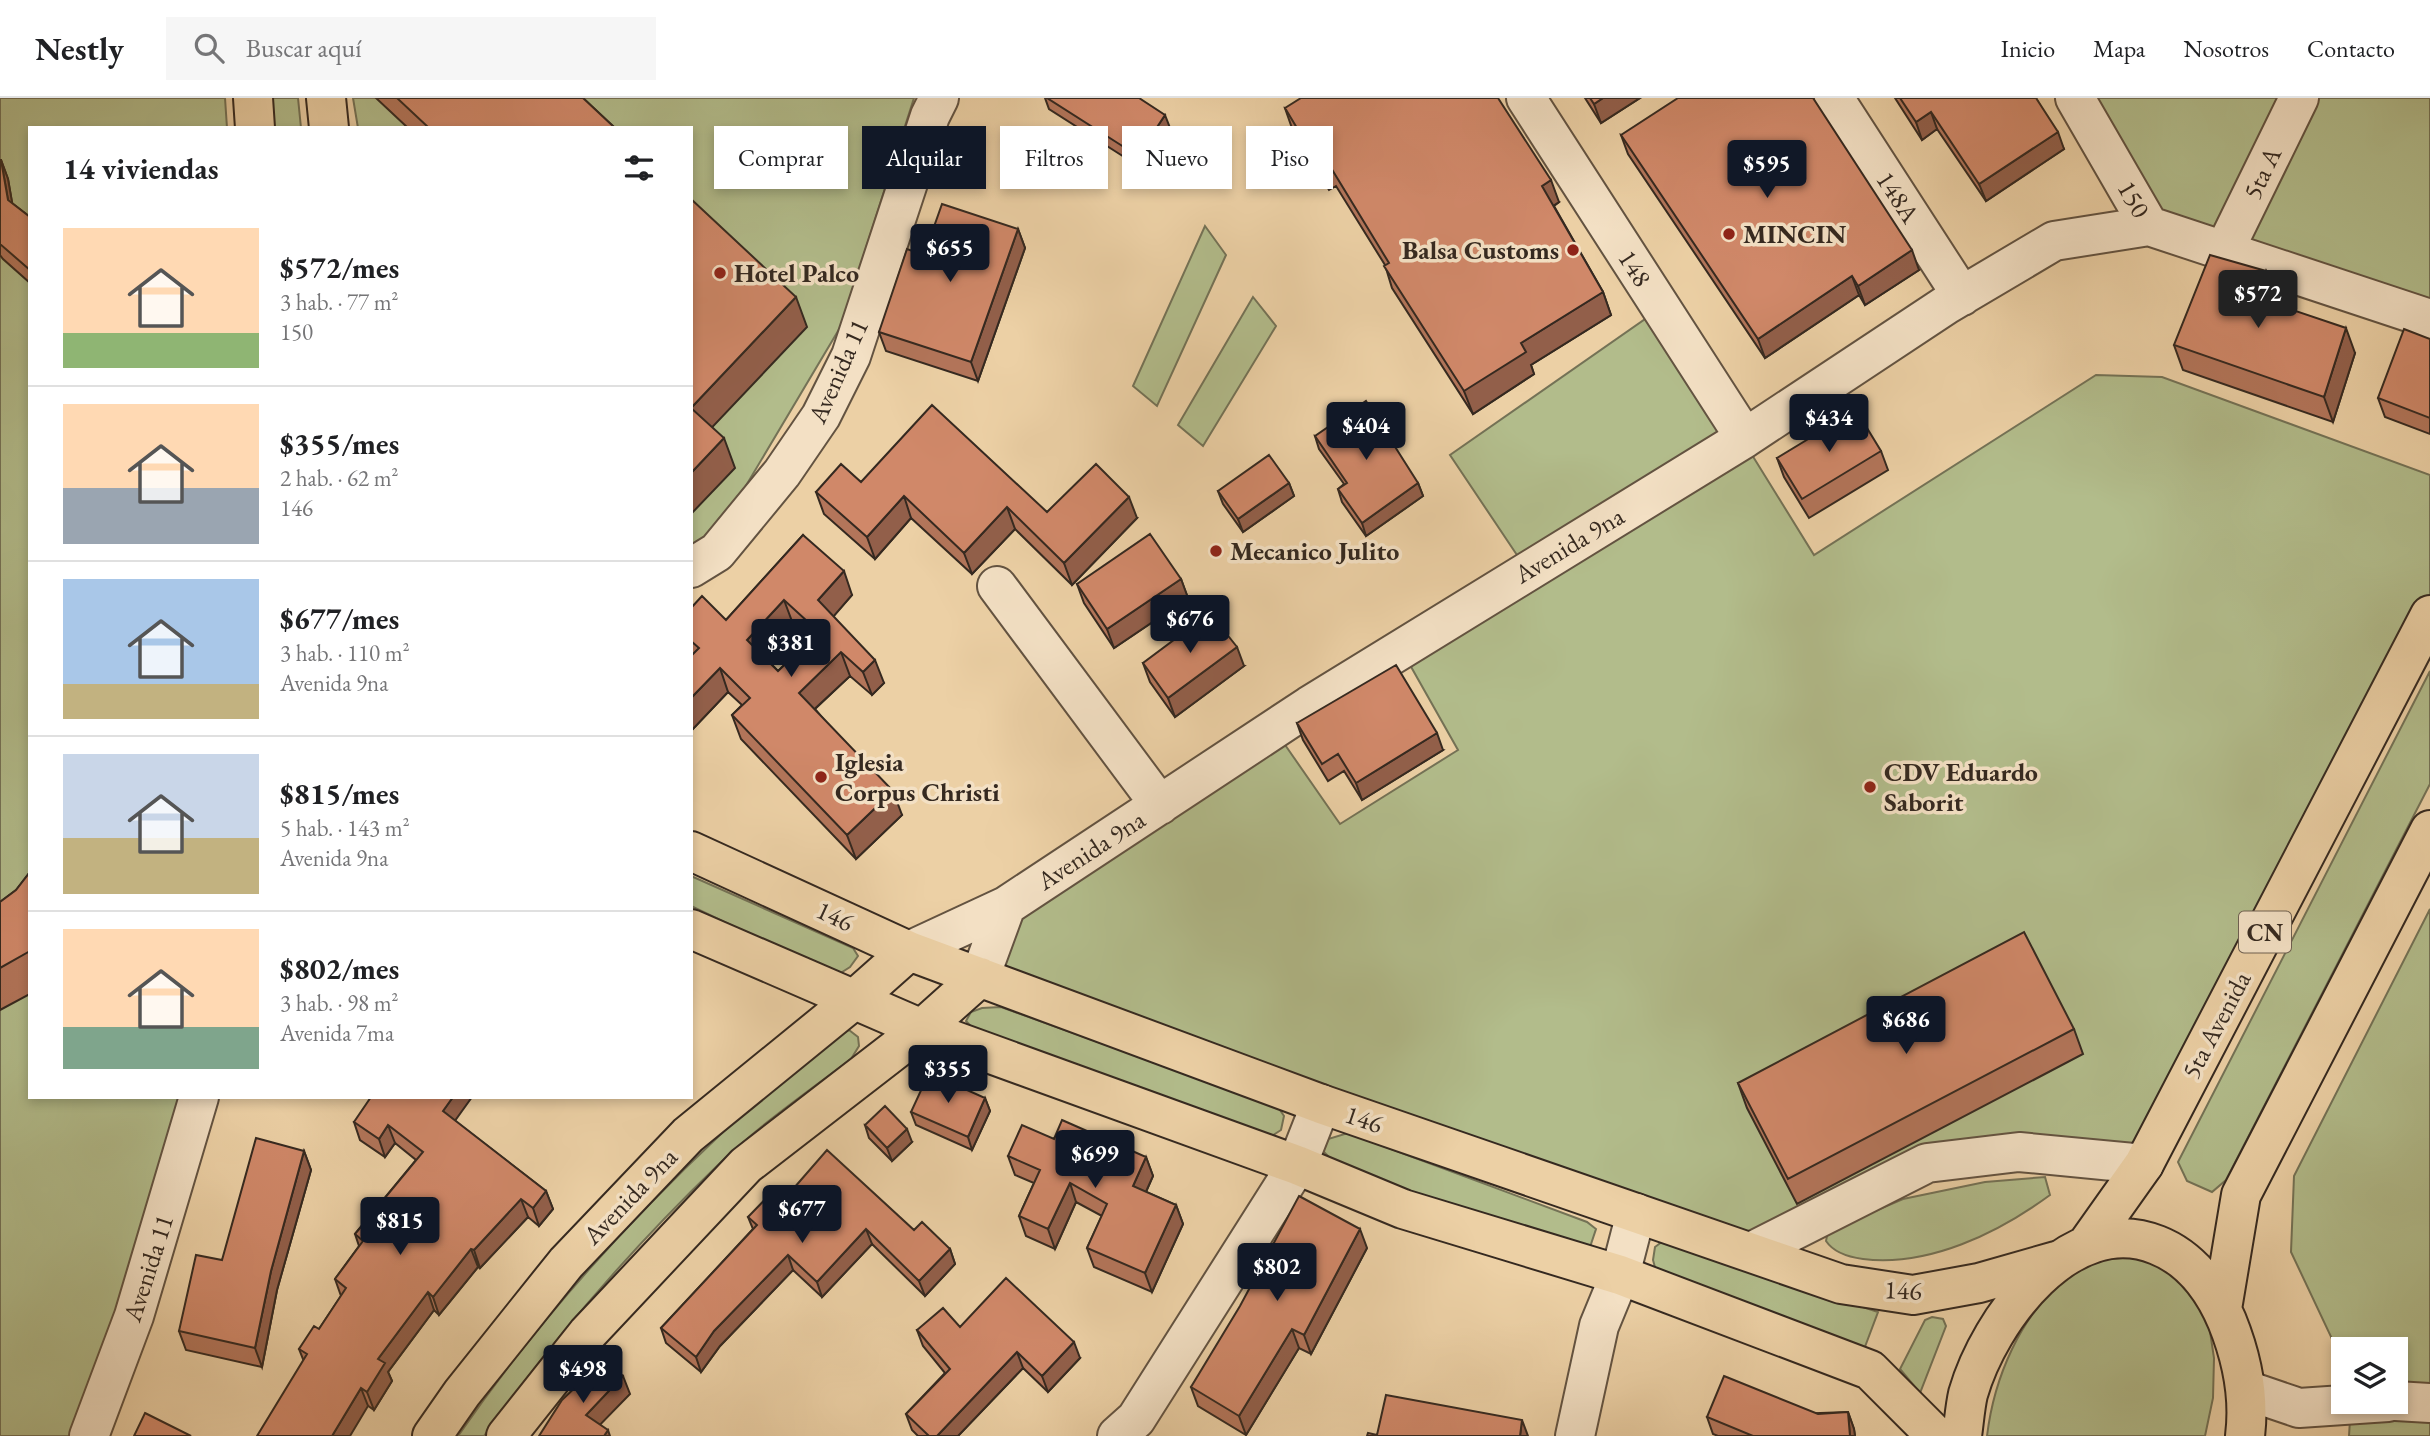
<!DOCTYPE html>
<html lang="es">
<head>
<meta charset="utf-8">
<style>
	body { margin:0; font-family:"EB Garamond",serif; background:#f6f6f6; color:#202124; height:100vh; display:flex; flex-direction:column; font-size:26px; white-space:nowrap }
	* { box-sizing:border-box; margin:0 }
	p { font-size:23px; color:#757577 }
	.icon { flex:none; width:38px; height:38px; fill:none; stroke:currentColor; stroke-width:2; stroke-linecap:round; stroke-linejoin:round }
	.map { position:relative; flex:1; overflow:hidden }
	.drawer { position:absolute; left:28px; top:28px; width:665px; height:973px; display:flex; flex-direction:column; background:#fff; border-radius:0px; box-shadow:0 4px 10px #0003 }
	.drawer>* { flex:none }
	.hud { position:absolute; left:714px; top:28px; width:665px; height:63px; display:flex; gap:14px }
	.controls { position:absolute; left:2331px; top:1239px; display:grid; gap:14px }
	.controls a { display:grid; place-items:center; width:77px; height:77px; border-radius:0px; background:#fff; box-shadow:0 4px 10px #0003; font-size:35px }
	.price { position:absolute; translate:-50% -60px; padding:0 16px; border-radius:7px; background:#111827; color:#fff; font-size:23px; line-height:46px; filter:drop-shadow(0 2px 4px #0008) }
	.price::after { content:''; position:absolute; left:50%; top:42px; width:21px; height:16px; margin-left:-10px; background:inherit; clip-path:polygon(0 0,100% 0,50% 100%) }
	.price.on { background:#222; color:#fff }
	ul { padding:0; list-style:none }
	li { display:flex; align-items:center; gap:21px; height:175px; padding:0 35px }
	li+li { border-top:2px solid #e0e0e0 }
	li span { display:grid; place-items:center; flex:none; width:196px; height:140px; border-radius:0px; color:#555 }
	li>.icon { margin-inline-start:auto }
	span .icon { width:84px; height:84px; fill:#fffc; stroke-width:1 }
	li b { font-size:30px }
	h2 { display:flex; justify-content:space-between; align-items:center; height:84px; padding:0 35px; font-size:30px }
	.tag { padding:0 24px; border-radius:0px; background:#fff; box-shadow:0 4px 10px #0003; font-size:24px; line-height:63px }
	.tag.on { background:#111827; color:#fff }
	header { display:flex; align-items:center; gap:42px; box-sizing:border-box; height:98px; padding:0 35px; background:#fff; border-bottom:2px solid #e0e0e0 }
	header strong { font-size:33px }
	nav { display:flex; gap:38px; margin-inline-start:auto; font-size:24px }
	.search { width:490px; height:63px; background:#f6f6f6; display:flex; align-items:center; gap:18px; box-sizing:border-box; padding:0 24px; border-radius:0px; color:#757577; font-size:26px }
	.map>svg:first-child { display:block }
	.green { fill:#b2bc8b; stroke:#747256; stroke-width:2 }
	.lines { fill:none; stroke-linecap:round; stroke-linejoin:round }
	.minor-casing { stroke:#635341; stroke-width:42 }
	.major-casing { stroke:#352920; stroke-width:42 }
	.highway-casing { stroke:#352920; stroke-width:42 }
	.minor { stroke:#f3e0c4; stroke-width:38 }
	.major { stroke:#ecd0a5; stroke-width:38 }
	.highway { stroke:#ecd0a5; stroke-width:38 }
	.wall { fill:#b3755a; stroke:#352920; stroke-width:2; fill-rule:evenodd }
	.shaded-wall { fill:#925f4a; stroke:#352920; stroke-width:2 }
	.building { fill:#d08869; stroke:#352920; stroke-width:2; fill-rule:evenodd }
	.poi-dot { fill:#8f2418; stroke:#f3e0c4; stroke-width:2.5 }
	.labels { text-anchor:middle; dominant-baseline:central; stroke-width:7; stroke-linejoin:round; paint-order:stroke }
	.shield { fill:#f3e0c4; stroke:#6e6051; stroke-width:2 }
	.shield-label { font-size:24px; font-weight:bold; fill:#352920 }
	.street-label { font-size:26px; fill:#352920; stroke:#f3e0c4 }
	.poi-label { font-size:26px; font-weight:bold; fill:#352920; stroke:#f3e0c4; text-anchor:start }
</style>
</head>
<body>
<header>
<strong>Nestly</strong>
<div class="search"><svg class="icon" aria-label="search" viewBox="0 0 24 24"><circle cx="10" cy="10" r="6"/><path d="M15 15l6 6"/></svg>Buscar aquí</div>
<nav><a>Inicio</a><a>Mapa</a><a>Nosotros</a><a>Contacto</a></nav>
</header>
<div class="map">
<svg width="2430" height="1338" viewBox="0 0 2430 1338">
	<rect width="100%" height="100%" fill="#ecd0a5"/>
	<filter id="stains"><feTurbulence type="fractalNoise" baseFrequency=".00286" numOctaves="4"/><feColorMatrix values="0 0 0 0 .2 0 0 0 0 .09 0 0 0 0 .02 0 0 0 .5 -.17"/></filter>
	<radialGradient id="worn" r=".72"><stop offset=".6" stop-color="#630" stop-opacity="0"/><stop offset="1" stop-color="#630" stop-opacity=".3"/></radialGradient>
	<path class="green" d="M0 0H225L227 30H30V999H199L89 1338H0Z
		M272 0H298L301 30H274Z
		M353 0H914L841 228 716 438 691 455V30H358Z
		M2075 0H2430V221L2149 128Z
		M1205 128 1226 157 1157 308 1133 288Z
		M1253 199 1276 228 1203 348 1178 327Z
		M1661 210 1814 457 2096 277 2162 279 2430 377V517L2144 1066 1927 1065 1751 1154 980 879 1006 808 1274 631 1340 726 1458 652 1401 551 1527 472 1450 357Z
		M2430 573V686L2226 1082 2212 1094 2187 1083 2178 1064Z
		M691 778 853 850 858 858 850 869 839 876 827 873 691 808Z
		M2430 811V1338H2349L2351 1306 2396 1304V1251H2343V1279L2334 1245 2291 1154 2294 1078Z
		M1001 909 1278 1009 1284 1018 1281 1032 1267 1041 977 935 966 923 971 914 982 910Z
		M849 932 858 939 859 948 851 961C806 995 758 1028 717 1068 632 1150 553 1241 484 1338H458C534 1228 624 1127 721 1036 758 1000 800 969 839 936Z
		M1348 1035 1587 1124 1596 1131 1590 1149 1582 1159 1336 1066 1322 1052 1328 1041Z
		M2045 1079 2050 1097C1998 1135 1929 1169 1863 1161 1848 1159 1834 1155 1826 1143L1828 1133 1903 1101 1985 1084Z
		M1663 1143 1878 1214 1863 1254 1656 1173 1653 1162 1655 1149Z
		M2109 1157 2150 1161 2180 1176 2208 1220 2214 1260 2213 1300 2205 1338H1987C1994 1280 2020 1218 2066 1180 2078 1170 2096 1164 2109 1157Z
		M1932 1219 1943 1221 1946 1228 1920 1295 1900 1271 1925 1222Z"/>
	<g class="lines">
		<defs>
			<path id="minor" d="M1526 0 1745 340
				M1834 0 1962 198
				M2075 0 2149 128 2430 221
				M2225 151 2299 0
				M691 470 717 454 782 375 821 318 851 258 930 18 939 0
				M997 488 1160 707
				M909 853 1006 808 1309 608 1745 340 1946 207 2054 143 2149 128
				M980 879 1006 808
				M1751 1154 1927 1065 2019 1054 2144 1066
				M2246 1292 2299 1310 2388 1304
				M2396 1303 2430 1305
				M89 1338 134 1218 199 999
				M1117 1338 1136 1321 1297 1067 1321 1006
				M1575 1338 1599 1228 1620 1177 1636 1115"/>
			<path id="major" d="M253 0 255 30
				M326 0 329 30
				M691 753 909 853 1321 1006 1841 1186 1913 1197 1979 1185 2056 1163
				M691 831 922 931 1297 1067 1403 1111 1620 1177 1870 1272 1936 1338
				M432 1338 462 1295 566 1165 688 1037 855 901 909 853
				M506 1338 587 1236 746 1067 922 931 980 879"/>
			<path id="highway" d="M2088 1145 2144 1066 2430 517
				M2222 1211 2241 1097 2430 732
				M1962 1338C1964 1324 1965 1309 1968 1296 1989 1222 2070 1112 2157 1147 2190 1160 2213 1190 2227 1223 2242 1260 2250 1298 2245 1338"/>
		</defs>
		<use href="#minor" class="minor-casing"/>
		<use href="#major" class="major-casing"/>
		<use href="#highway" class="highway-casing"/>
		<use href="#minor" class="minor"/>
		<use href="#major" class="major"/>
		<use href="#highway" class="highway"/>
	</g>
	<path class="wall" d="M376 0H583L615 30H408Z
		M1045 0H1139L1170 30 1143 71 1049 11Z
		M1585 0H1640L1601 25Z
		M1895 0H2036L2064 51 1986 103 1937 31 1922 42Z
		M1285 10 1559 104 1554 108 1603 194 1611 217 1531 267 1534 276 1473 316 1392 190 1385 167 1336 88 1329 92 1293 33Z
		M1621 37 1919 172 1865 207 1859 197 1765 260 1628 56Z
		M0 62H1L8 81 12 105 30 119V185L3 161 0 157Z
		M1018 131 1025 150 978 283 886 253 879 234 924 157Z
		M2266 173 2275 198 2273 205 2355 255 2333 324 2183 272 2174 247Z
		M2430 241V336L2385 319 2378 300Z
		M1315 338 1418 385 1423 398 1366 438 1342 404 1338 391 1344 386 1319 351Z
		M1881 353 1888 372 1809 420 1784 379 1777 360Z
		M861 384 1047 414 1137 420 1072 487 1015 431 972 476 911 420 875 461 824 416 816 394Z
		M1289 385 1294 398 1243 434 1223 406 1218 393Z
		M803 437 852 497 833 518 884 585 872 597 850 578 815 611 902 717 856 761 741 641 732 617 742 607 728 594 691 633V510L726 522ZM793 526 811 542 778 573 763 558Z
		M1181 481 1188 500 1114 550 1084 505 1077 486Z
		M1143 565 1244 568 1175 619 1150 584Z
		M1297 625 1443 652 1362 702 1344 673 1328 683 1303 642Z
		M30 774V896L0 912V804L16 792Z
		M2074 931 2083 956 1797 1106 1747 1010 1738 985Z
		M985 1000 990 1013 972 1052 916 1027 911 1014Z
		M455 1023 546 1093 553 1111 539 1128 528 1119 480 1170 478 1169 439 1217 434 1212 388 1274 392 1283 374 1312 303 1261 299 1251 319 1231 341 1198 335 1181 359 1148 355 1136 416 1062 395 1045 385 1059 360 1042 354 1024Z
		M865 1027 912 1044 892 1063 869 1040Z
		M1054 1041 1146 1059 1153 1078 1146 1094 1176 1107 1183 1126 1152 1194 1094 1169 1087 1150 1102 1118 1076 1104 1055 1151 1026 1138 1019 1118 1034 1085 1015 1077 1008 1058Z
		M304 1053 311 1072 277 1192 262 1269 186 1252 179 1233 222 1162Z
		M787 1098 914 1132 950 1151 955 1166 925 1198 872 1146 822 1199 793 1172 720 1248 701 1274 666 1245 661 1230 753 1131 748 1119Z
		M1367 1150 1311 1256 1299 1250 1246 1337 1198 1308 1191 1289Z
		M960 1229 1080 1260 1048 1294 1023 1270 958 1338H918L912 1332 906 1316 945 1275 923 1248 917 1232Z
		M1848 1314 1854 1331 1855 1338H1718L1713 1336 1707 1319Z"/>
	<path class="shaded-wall" d="M1603 0H1640L1601 25 1594 6Z
		M1931 14 1937 31 1922 42 1916 24Z
		M1165 17 1170 30 1143 71 1138 58Z
		M2058 34 2064 51 1986 103 1979 86Z
		M1 62 8 81 15 121 8 102Z
		M1551 82 1559 104 1550 110 1542 88Z
		M1018 131 1025 150 978 283 971 264Z
		M1912 152 1919 172 1865 207 1858 188Z
		M2266 173 2275 198 2266 225 2257 200Z
		M1852 178 1859 197 1765 260 1758 241Z
		M1603 194 1611 217 1531 267 1534 276 1473 316 1464 293 1521 245Z
		M796 199 807 229 702 340 691 310Z
		M2346 230 2355 255 2333 324 2324 299Z
		M724 340 735 370 691 416V375Z
		M1289 385 1294 398 1243 434 1238 421Z
		M1418 385 1423 398 1366 438 1362 425Z
		M904 398 911 420 875 461 867 439Z
		M1129 399 1137 420 1072 487 1064 465Z
		M1007 409 1015 431 972 476 964 455Z
		M844 473 852 497 827 526 818 502Z
		M1181 481 1188 500 1114 550 1107 531Z
		M784 502 793 526 755 566 747 542Z
		M1237 549 1244 568 1175 619 1168 600Z
		M841 554 850 578 807 618 799 595Z
		M875 562 884 585 872 597 863 574Z
		M720 570 728 594 691 633V600Z
		M1437 635 1443 652 1362 702 1356 685Z
		M893 693 902 717 856 761 847 737Z
		M453 999H472L449 1031 443 1013Z
		M985 1000 990 1013 972 1052 968 1039Z
		M388 1027 395 1045 385 1059 379 1041Z
		M907 1031 912 1044 892 1063 887 1050Z
		M304 1053 311 1072 277 1192 262 1269 255 1250 271 1173Z
		M1146 1059 1153 1078 1140 1107 1133 1088Z
		M1070 1085 1076 1104 1055 1151 1048 1131Z
		M546 1093 553 1111 539 1128 533 1110Z
		M521 1101 528 1119 480 1170 474 1152Z
		M1176 1107 1183 1126 1152 1194 1145 1175Z
		M866 1131 872 1146 822 1199 817 1184Z
		M1360 1131 1367 1150 1311 1256 1304 1237Z
		M471 1151 478 1169 439 1217 433 1199Z
		M950 1151 955 1166 925 1198 919 1183Z
		M788 1157 793 1172 720 1248 701 1274 696 1259 714 1233Z
		M428 1194 434 1212 388 1274 392 1283 374 1312 367 1294 378 1261Z
		M1292 1231 1299 1250 1246 1337 1239 1318Z
		M1074 1244 1080 1260 1048 1294 1042 1278Z
		M1017 1254 1023 1270 958 1338H937Z
		M623 1278 630 1296 592 1335 586 1317Z
		M361 1290 368 1308 350 1338H332Z
		M1848 1314 1854 1331 1855 1338H1850Z
		M1522 1322 1528 1338H1520Z
		M608 1332 610 1338H604Z"/>
	<path class="building" d="M397 0H583L615 30H429Z
		M1047 0H1139L1165 17 1138 58Z
		M1301 0H1498L1551 82 1542 88 1603 194 1521 245 1526 254 1464 293 1384 168 1389 165 1328 65 1321 70 1285 10Z
		M1590 0H1603L1594 6Z
		M1678 0H1813L1912 152 1858 188 1852 178 1758 241 1621 37Z
		M1900 0H2036L2058 34 1979 86 1931 14 1916 24Z
		M0 62H1L8 102 30 119V172L0 146Z
		M691 101 796 199 691 310 724 340 691 375Z
		M942 106 1018 131 971 264 879 234 907 151 924 157Z
		M2210 157 2266 173 2257 200 2346 230 2324 299 2174 247Z
		M2404 231 2430 241V320L2378 300Z
		M1366 303 1418 385 1362 425 1338 391 1347 385 1315 338Z
		M932 307 1047 414 1096 366 1129 399 1064 465 1007 409 964 455 904 398 867 439 816 394 841 366 861 384Z
		M1856 312 1881 353 1802 401 1777 360Z
		M1269 357 1289 385 1238 421 1218 393Z
		M1150 436 1181 481 1107 531 1077 486Z
		M803 437 844 473 818 502 875 562 863 574 841 554 799 595 893 693 847 737 732 617 750 600 720 570 691 600V558L699 550 691 543V510L702 498 726 522ZM784 502 819 534 778 573 747 542Z
		M1210 515 1237 549 1168 600 1143 565Z
		M1396 567 1437 635 1356 685 1338 656 1322 666 1297 625Z
		M30 774V853L0 870V804L16 792Z
		M2024 834 2074 931 1788 1081 1738 985Z
		M929 975 985 1000 968 1039 911 1014Z
		M371 999H453L443 1013 546 1093 533 1110 521 1101 474 1152 471 1151 433 1199 428 1194 378 1261 385 1265 367 1294 361 1290 332 1338H257L307 1256 299 1251 314 1228 319 1231 346 1190 335 1181 363 1143 355 1136 423 1054 388 1027 379 1041 354 1024Z
		M885 1008 907 1031 887 1050 865 1027Z
		M1062 1022 1146 1059 1133 1088 1176 1107 1145 1175 1087 1150 1107 1106 1070 1085 1048 1131 1019 1118 1040 1072 1008 1058 1022 1027 1054 1041Z
		M256 1040 304 1053 271 1173 255 1250 179 1233 196 1157 222 1162Z
		M827 1052 914 1132 922 1124 950 1151 919 1183 866 1131 817 1184 788 1157 714 1233 696 1259 661 1230 757 1127 748 1119 777 1089 787 1098Z
		M1299 1098 1360 1131 1304 1237 1292 1231 1239 1318 1191 1289 1240 1208Z
		M1006 1180 1074 1244 1042 1278 1017 1254 937 1338H929L906 1316 950 1271 917 1232 943 1210 960 1229Z
		M605 1261 623 1278 586 1317 608 1332 604 1338H539L562 1302Z
		M1724 1278 1818 1316 1848 1314 1850 1338H1753L1707 1319Z
		M1386 1297 1522 1322 1520 1338H1367L1368 1335 1377 1337Z
		M145 1315 191 1338H134Z"/>
	<g class="poi-dot">
		<circle cx="1729" cy="136" r="7"/>
		<circle cx="1573" cy="152" r="7"/>
		<circle cx="720" cy="175" r="7"/>
		<circle cx="1216" cy="453" r="7"/>
		<circle cx="821" cy="679" r="7"/>
		<circle cx="1870" cy="689" r="7"/>
	</g>
	<g class="labels">
		<rect class="shield" x="2239" y="813.5" width="52" height="41" rx="5"/>
		<g class="shield-label">
			<text x="2265" y="834">CN</text>
		</g>
		<g class="street-label">
			<text transform="translate(2262 75) rotate(-64)">5ta A</text>
			<text transform="translate(1898 99) rotate(57)">148A</text>
			<text transform="translate(2134 101) rotate(60)">150</text>
			<text transform="translate(1635 170) rotate(57)">148</text>
			<text transform="translate(838 273) rotate(-66)">Avenida 11</text>
			<text transform="translate(1569 447) rotate(-31)">Avenida 9na</text>
			<text transform="translate(1091 752) rotate(-33)">Avenida 9na</text>
			<text transform="translate(835 818) rotate(25)">146</text>
			<text transform="translate(2216 927) rotate(-62)">5ta Avenida</text>
			<text transform="translate(1364 1021) rotate(19)">146</text>
			<text transform="translate(630 1098) rotate(-46)">Avenida 9na</text>
			<text transform="translate(148 1170) rotate(-72)">Avenida 11</text>
			<text transform="translate(1903 1192) rotate(2)">146</text>
		</g>
		<g class="poi-label">
			<text x="1743" y="136">MINCIN</text>
			<text x="1559" y="152" text-anchor="end">Balsa Customs</text>
			<text x="734" y="175">Hotel Palco</text>
			<text x="1230" y="453">Mecanico Julito</text>
			<text x="835" y="664">Iglesia<tspan x="835" dy="30">Corpus Christi</tspan></text>
			<text x="1884" y="674">CDV Eduardo<tspan x="1884" dy="30">Saborit</tspan></text>
		</g>
	</g>
	<rect width="100%" height="100%" filter="url(#stains)"/>
	<rect width="100%" height="100%" fill="url(#worn)"/>
</svg>
<div class="controls">
<a><svg class="icon" aria-label="layers" viewBox="0 0 24 24"><path d="M12 4l9 5-9 5-9-5zM3 14l9 5 9-5"/></svg></a>
</div>
<b class="price" style="left:1767px;top:102px">$595</b>
<b class="price" style="left:950px;top:186px">$655</b>
<b class="price on" style="left:2258px;top:232px">$572</b>
<b class="price" style="left:1829px;top:356px">$434</b>
<b class="price" style="left:1366px;top:364px">$404</b>
<b class="price" style="left:1190px;top:557px">$676</b>
<b class="price" style="left:791px;top:581px">$381</b>
<b class="price" style="left:1906px;top:958px">$686</b>
<b class="price" style="left:948px;top:1007px">$355</b>
<b class="price" style="left:1095px;top:1092px">$699</b>
<b class="price" style="left:802px;top:1147px">$677</b>
<b class="price" style="left:400px;top:1159px">$815</b>
<b class="price" style="left:1277px;top:1205px">$802</b>
<b class="price" style="left:583px;top:1307px">$498</b>
<div class="hud">
<a class="tag">Comprar</a>
<a class="tag on">Alquilar</a>
<a class="tag">Filtros</a>
<a class="tag">Nuevo</a>
<a class="tag">Piso</a>
</div>
<section class="drawer">
<h2>14 viviendas<svg class="icon" aria-label="filters" viewBox="0 0 24 24"><path d="M4 7h16M4 17h16"/><circle cx="9" cy="7" r="2"/><circle cx="15" cy="17" r="2"/></svg></h2>
<ul>
<li><span style="background:linear-gradient(#ffd9b3 75%,#8fb573 0)"><svg class="icon" aria-label="home" viewBox="0 0 24 24"><path d="M3 11l9-7 9 7M6 9v11h12V9"/></svg></span><div><b>$572/mes</b><p>3 hab. · 77 m²</p><p>150</p></div></li>
<li><span style="background:linear-gradient(#ffd9b3 60%,#9aa5b1 0)"><svg class="icon" aria-label="home" viewBox="0 0 24 24"><path d="M3 11l9-7 9 7M6 9v11h12V9"/></svg></span><div><b>$355/mes</b><p>2 hab. · 62 m²</p><p>146</p></div></li>
<li><span style="background:linear-gradient(#a9c7e8 75%,#c2b280 0)"><svg class="icon" aria-label="home" viewBox="0 0 24 24"><path d="M3 11l9-7 9 7M6 9v11h12V9"/></svg></span><div><b>$677/mes</b><p>3 hab. · 110 m²</p><p>Avenida 9na</p></div></li>
<li><span style="background:linear-gradient(#c9d6e8 60%,#c2b280 0)"><svg class="icon" aria-label="home" viewBox="0 0 24 24"><path d="M3 11l9-7 9 7M6 9v11h12V9"/></svg></span><div><b>$815/mes</b><p>5 hab. · 143 m²</p><p>Avenida 9na</p></div></li>
<li><span style="background:linear-gradient(#ffd9b3 70%,#7fa58c 0)"><svg class="icon" aria-label="home" viewBox="0 0 24 24"><path d="M3 11l9-7 9 7M6 9v11h12V9"/></svg></span><div><b>$802/mes</b><p>3 hab. · 98 m²</p><p>Avenida 7ma</p></div></li>
</ul>
</section>
</div>
</body>
</html>
